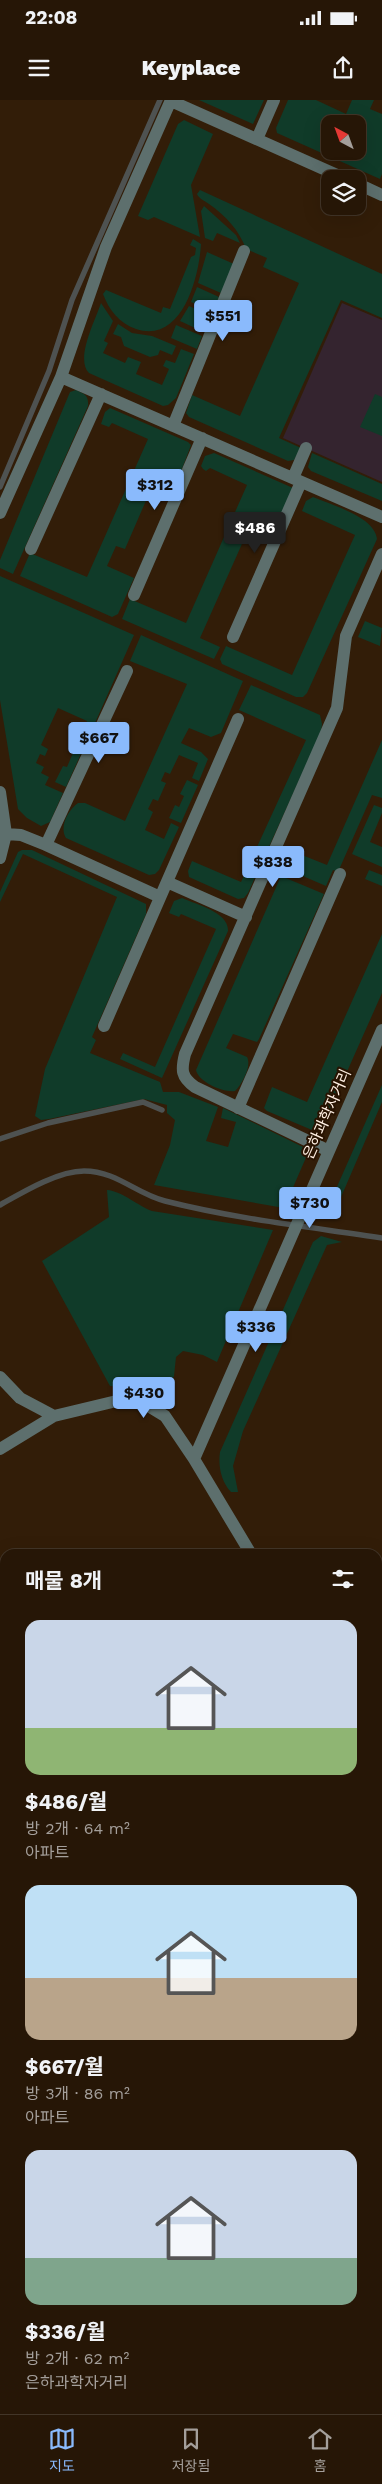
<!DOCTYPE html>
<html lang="ko">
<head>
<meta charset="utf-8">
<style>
	body { margin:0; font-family:"Work Sans","Noto Sans KR",sans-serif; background:#2e1f10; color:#f1f3f6; height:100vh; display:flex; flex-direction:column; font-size:19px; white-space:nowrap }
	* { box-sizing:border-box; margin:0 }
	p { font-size:16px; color:#a49f9b }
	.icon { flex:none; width:28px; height:28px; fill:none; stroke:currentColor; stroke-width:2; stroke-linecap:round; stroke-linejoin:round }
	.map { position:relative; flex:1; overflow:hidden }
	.panel { position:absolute; left:0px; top:1449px; width:382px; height:866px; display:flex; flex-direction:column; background:#261606; border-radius:15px 15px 0 0; box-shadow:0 5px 20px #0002,0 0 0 1px #423528 }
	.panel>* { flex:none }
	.needle { width:32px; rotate:319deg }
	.tools { position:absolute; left:321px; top:15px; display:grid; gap:10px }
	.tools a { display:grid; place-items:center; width:45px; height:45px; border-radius:10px; background:#261606; box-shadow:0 5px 20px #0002,0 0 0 1px #423528; font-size:25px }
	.price { position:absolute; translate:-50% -42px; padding:0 11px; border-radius:5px; background:#8abafc; color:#111; font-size:16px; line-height:32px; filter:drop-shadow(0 1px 2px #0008) }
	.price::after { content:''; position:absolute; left:50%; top:30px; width:15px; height:11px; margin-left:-8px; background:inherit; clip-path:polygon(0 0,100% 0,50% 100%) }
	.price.active { background:#222; color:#fff }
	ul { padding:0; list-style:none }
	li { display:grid; align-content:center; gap:10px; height:265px; padding:0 25px }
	li span { display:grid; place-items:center; height:155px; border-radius:15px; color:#555 }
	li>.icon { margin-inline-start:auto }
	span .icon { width:90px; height:90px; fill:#fffc; stroke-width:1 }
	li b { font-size:21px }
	h2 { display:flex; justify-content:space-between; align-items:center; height:60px; padding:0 25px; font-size:21px }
	.status { display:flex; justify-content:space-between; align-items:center; height:35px; padding:0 25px; background:#261606; direction:ltr }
	.status svg { height:14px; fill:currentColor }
	header { display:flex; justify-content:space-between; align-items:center; height:65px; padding:0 25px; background:#261606; font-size:22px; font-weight:800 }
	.tabs { display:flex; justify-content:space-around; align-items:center; height:70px; border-top:1px solid #423528; background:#261606; font-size:14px; color:#a49f9b }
	.tabs a { display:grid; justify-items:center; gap:2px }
	.tabs .active { color:#8abafc }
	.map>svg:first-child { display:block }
	.education { fill:#34242f }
	.green { fill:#103b29; fill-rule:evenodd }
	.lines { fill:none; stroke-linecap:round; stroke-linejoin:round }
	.stream { stroke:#4e5251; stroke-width:5.5 }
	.minor { stroke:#5d6f6d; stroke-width:12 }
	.labels { text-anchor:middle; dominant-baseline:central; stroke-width:4; stroke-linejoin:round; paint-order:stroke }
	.street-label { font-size:15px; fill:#fff0e3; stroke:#281301 }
</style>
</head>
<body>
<div class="status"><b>22:08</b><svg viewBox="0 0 49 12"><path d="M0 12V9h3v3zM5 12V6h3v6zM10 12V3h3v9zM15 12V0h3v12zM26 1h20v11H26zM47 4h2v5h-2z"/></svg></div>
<header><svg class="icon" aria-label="menu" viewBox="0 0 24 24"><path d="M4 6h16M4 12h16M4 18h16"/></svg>Keyplace<svg class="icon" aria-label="share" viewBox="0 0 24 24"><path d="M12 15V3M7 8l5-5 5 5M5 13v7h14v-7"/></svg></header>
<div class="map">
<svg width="382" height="2314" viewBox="0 0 382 2314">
	<rect width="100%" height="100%" fill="#321d08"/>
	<path class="education" d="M342 203 382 220V382L283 338Z"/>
	<path class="green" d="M199 0H264L253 24Z
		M288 0H316L346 14 352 0H374L370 9 382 14V74L380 79 277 33 276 28ZM330 24H358V51H330Z
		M184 20 213 34 191 85 200 137 154 117 148 120 138 116 178 24Z
		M200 90 382 174V218L341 200 279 338 301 348 294 360 288 361 189 317 186 313 192 295 240 316 299 183 263 167 267 158 246 149C239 130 226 116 209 104 204 100 199 99 197 94Z
		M204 106 236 135 240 143 217 133 213 141 205 138 201 111Z
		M193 139 201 144C199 178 182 244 136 229 119 223 109 210 103 194L106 190 161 213 163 207 170 209 191 157 195 155 196 148 190 145Z
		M207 152 234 164 221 193 198 183Z
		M197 187 219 197 213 211 191 202Z
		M101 203 113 221 104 241 108 243 103 253 125 263 128 257 141 262 136 274 162 285 169 269 163 266 166 260 175 263 181 249 194 254 176 298 168 305 163 306 89 273C75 259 95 221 101 203Z
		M189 206 211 216 204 232 180 221Z
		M118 224 132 233 152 236 176 246 172 255 160 250 158 255 150 257 124 246 121 237 113 234Z
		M176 225 202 236 197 249 171 238Z
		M76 290C84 294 89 295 88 306L13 474 0 468V460L70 292Z
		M375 294 382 297V336L360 327Z
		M110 308 188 342 191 345 177 382 149 370 140 391 148 396 125 449 116 446 107 466 134 478 118 514 112 517 20 476 30 453 87 477 148 339 112 323 109 327 101 324 105 312Z
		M214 353 293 388 276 426 254 417 200 538 220 547 214 559 122 519 130 499 186 523 247 385 210 368 206 371 203 369 201 366 205 356Z
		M312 353 382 384V401L311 371 308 367Z
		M313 397C332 405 375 417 377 439L307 593 303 597H296L222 564 220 559 226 546 292 575 355 435 302 411 306 401Z
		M0 476 134 535 91 632 84 629 87 621 58 608 41 645 48 649 45 656 40 654 36 663 44 667 41 673 49 677 45 685 63 693 50 722 41 726 27 718 18 709 0 600Z
		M365 521 382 528 380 546 358 537Z
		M141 535 243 581 221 633 211 637 189 628 181 643 201 652 208 659 199 681 192 678 198 663 179 655 170 674 165 672 161 681 166 683 158 701 153 699 148 709 153 712 145 730 164 739 171 723 179 727 159 770 155 774 149 775 66 738C59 727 68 710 78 703H85L125 721 187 584 130 561Z
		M251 585 320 615 322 624 321 632 248 793 244 798 238 799 189 777 188 771 192 761 241 782 306 640 239 610Z
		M81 634 88 638 66 687 55 682 63 666 67 667Z
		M382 640V698L372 695 338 772 333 770 326 786 284 768 292 751 327 765Z
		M187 680 198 685 181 723 169 718 175 705 179 707 184 696 180 694Z
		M374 705 382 708V713L370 742 382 747V767L352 754Z
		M22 750H32L146 804V814L92 937 96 940 90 953 160 982 163 992H179L218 1007 206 1041 228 1047 236 1022 221 1018 223 1008 305 1048 308 1053 284 1108 154 1085 170 1045 175 1020 167 1013V1005L144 999 49 1019 41 1020 35 1016 45 969 117 797 23 754 0 802V792L18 752Z
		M369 770 382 775V786L365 779Z
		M281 776 324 794 259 939 257 942 233 934 226 948 247 957C252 966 242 984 235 991 224 993 198 982 196 970Z
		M182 798C197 805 229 812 228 831L162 978 120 959 123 953 155 967 216 829 181 814 179 817 169 813 174 801Z
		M382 834V893L321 1030H312L267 1011 264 1008 272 987 307 1002Z
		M382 985V1002L332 1118 324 1116Z
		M107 1090C122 1091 138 1106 152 1111L273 1130 217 1262 203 1255 183 1251 176 1257 174 1276 162 1300 128 1287 110 1286 42 1161 109 1117Z
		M321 1136 342 1142 327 1145 243 1331 233 1366 238 1392H231C221 1381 218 1366 220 1352L313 1142Z"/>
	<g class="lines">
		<path class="stream" d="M0 387 49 271 72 200 160 0
			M0 1039 48 1023 143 1002 162 1010
			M0 1105C23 1092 58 1071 84 1071 117 1071 136 1094 165 1101 236 1119 310 1127 382 1138"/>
		<path class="minor" d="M171 1 346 79
			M257 39 274 0
			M358 84 382 95
			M61 277 382 417
			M173 326 244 151
			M293 378 306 348
			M0 413 61 277 106 147 171 0
			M31 449 101 294
			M134 495 202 338
			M233 537 301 382
			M0 692 6 734 0 758
			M6 734 21 735 46 745 160 797
			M46 745 127 571
			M167 782 246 817
			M104 926 238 619
			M238 1008 340 774
			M329 1051 195 987C181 977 181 970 185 954L337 608 346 536 382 454
			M0 1277 20 1298 54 1316 125 1299 142 1302 165 1316 194 1359 251 1454
			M0 1349 54 1316
			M194 1359 382 930
			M0 1605 5 1603
			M378 1667 382 1674
			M378 1951 382 1949
			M0 2100 5 2098
			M378 2186 382 2184
			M0 2191 5 2189
			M346 2310 347 2314
			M211 2314 215 2310"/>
	</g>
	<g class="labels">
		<g class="street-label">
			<text transform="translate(327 1014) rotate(-66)">은하과학자거리</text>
		</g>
	</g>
</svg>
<div class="tools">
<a><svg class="needle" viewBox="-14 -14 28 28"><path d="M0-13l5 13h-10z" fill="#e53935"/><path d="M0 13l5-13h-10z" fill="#a49f9b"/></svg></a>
<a><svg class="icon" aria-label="layers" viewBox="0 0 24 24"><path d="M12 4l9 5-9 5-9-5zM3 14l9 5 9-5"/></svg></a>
</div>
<b class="price" style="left:223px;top:242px">$551</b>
<b class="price" style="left:155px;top:411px">$312</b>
<b class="price active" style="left:255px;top:454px">$486</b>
<b class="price" style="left:99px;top:664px">$667</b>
<b class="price" style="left:273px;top:788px">$838</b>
<b class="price" style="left:310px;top:1129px">$730</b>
<b class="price" style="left:256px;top:1253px">$336</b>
<b class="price" style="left:144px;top:1319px">$430</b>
<section class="panel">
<h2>매물 8개<svg class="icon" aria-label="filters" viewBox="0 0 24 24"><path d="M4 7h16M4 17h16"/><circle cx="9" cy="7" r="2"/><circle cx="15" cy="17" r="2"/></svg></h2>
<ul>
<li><span style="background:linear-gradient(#c9d6e8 70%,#8fb573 0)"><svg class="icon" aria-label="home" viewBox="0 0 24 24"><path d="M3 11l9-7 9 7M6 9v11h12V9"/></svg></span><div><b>$486/월</b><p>방 2개 · 64 m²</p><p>아파트</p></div></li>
<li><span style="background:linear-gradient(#bfe0f5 60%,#b9a48a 0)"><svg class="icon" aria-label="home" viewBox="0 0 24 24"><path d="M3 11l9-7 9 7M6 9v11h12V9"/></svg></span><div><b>$667/월</b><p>방 3개 · 86 m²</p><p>아파트</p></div></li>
<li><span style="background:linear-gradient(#c9d6e8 70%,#7fa58c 0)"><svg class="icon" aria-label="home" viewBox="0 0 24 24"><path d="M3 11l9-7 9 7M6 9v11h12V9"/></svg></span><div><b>$336/월</b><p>방 2개 · 62 m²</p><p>은하과학자거리</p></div></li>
</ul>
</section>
</div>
<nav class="tabs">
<a class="active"><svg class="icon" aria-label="map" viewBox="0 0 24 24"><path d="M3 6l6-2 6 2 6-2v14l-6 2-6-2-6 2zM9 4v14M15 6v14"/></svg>지도</a>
<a><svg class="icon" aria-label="saved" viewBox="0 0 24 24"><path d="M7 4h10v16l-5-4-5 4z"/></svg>저장됨</a>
<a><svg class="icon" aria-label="home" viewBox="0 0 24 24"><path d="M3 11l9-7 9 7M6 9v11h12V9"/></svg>홈</a>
</nav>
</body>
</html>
